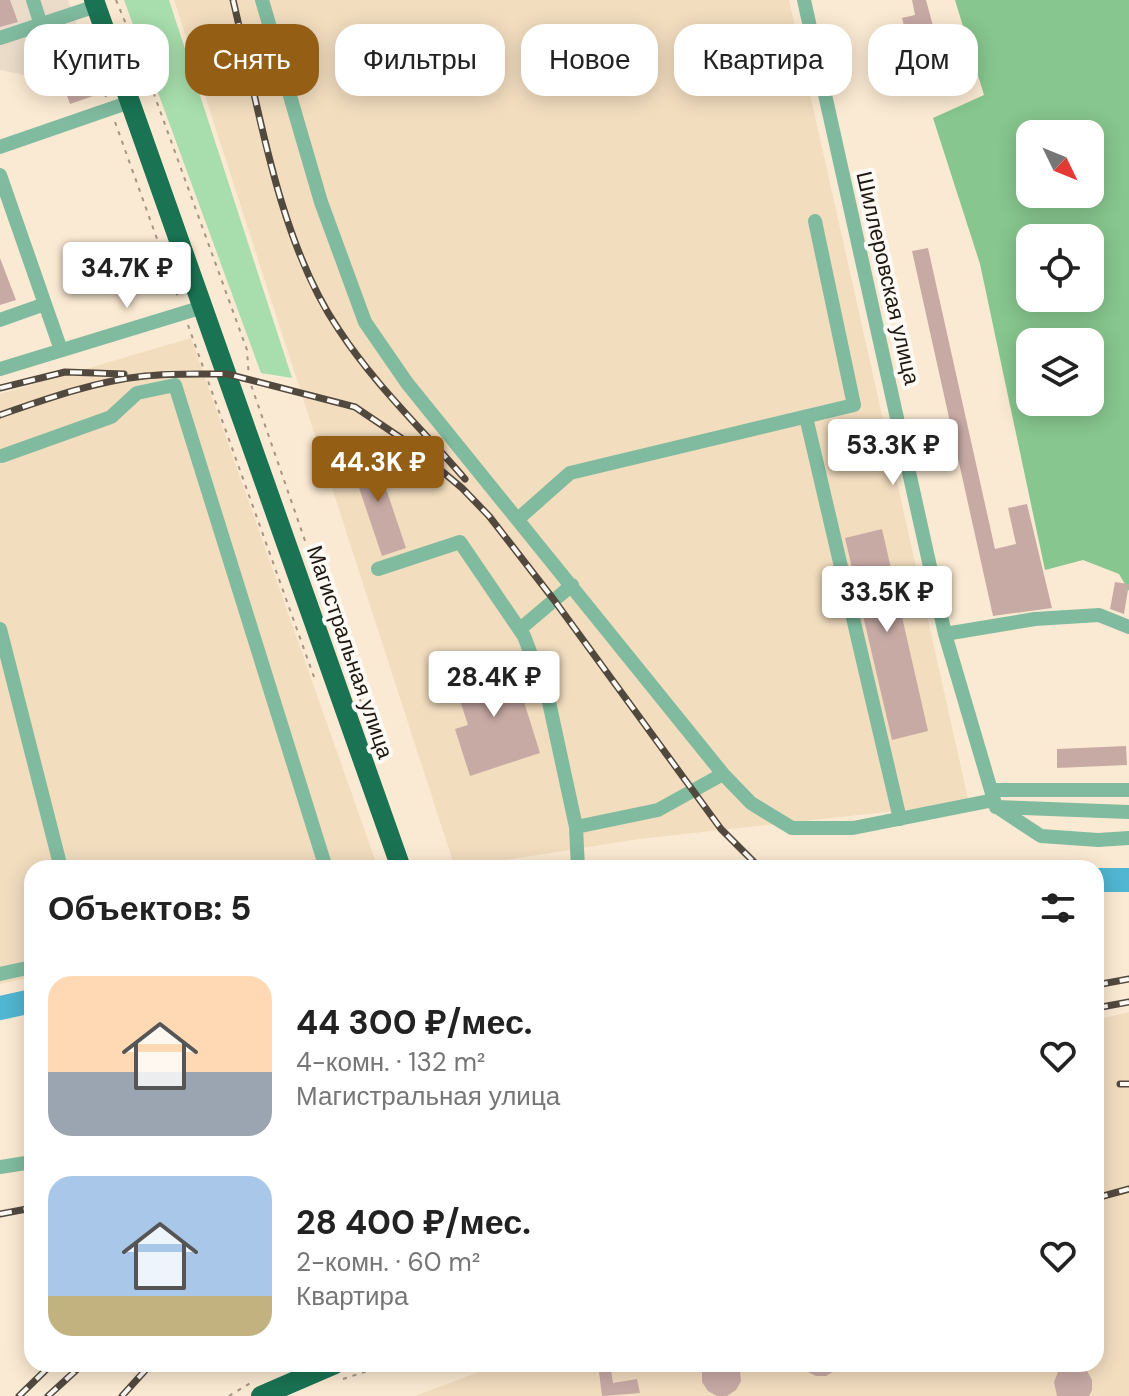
<!DOCTYPE html>
<html lang="ru">
<head>
<meta charset="utf-8">
<style>
	body { margin:0; font-family:"DM Sans",sans-serif; background:#f6f6f6; color:#222; height:100vh; display:flex; flex-direction:column; font-size:30px; white-space:nowrap }
	* { box-sizing:border-box; margin:0 }
	p { font-size:26px; color:#767676 }
	.icon { flex:none; width:44px; height:44px; fill:none; stroke:currentColor; stroke-width:2; stroke-linecap:round; stroke-linejoin:round }
	.map { position:relative; flex:1; overflow:hidden }
	.side { position:absolute; left:24px; top:860px; width:1080px; height:512px; display:flex; flex-direction:column; background:#fff; border-radius:24px; box-shadow:0 4px 20px #0003 }
	.side>* { flex:none }
	.top-card { position:absolute; left:24px; top:24px; width:1082px; height:72px; display:flex; gap:16px }
	.needle { width:52px; rotate:133deg }
	.buttons { position:absolute; left:1016px; top:120px; display:grid; gap:16px }
	.buttons a { display:grid; place-items:center; width:88px; height:88px; border-radius:16px; background:#fff; box-shadow:0 4px 20px #0003; font-size:40px }
	.price { position:absolute; translate:-50% -68px; padding:0 18px; border-radius:8px; background:#fff; color:#222; font-size:26px; line-height:52px; filter:drop-shadow(0 2px 4px #0008) }
	.price::after { content:''; position:absolute; left:50%; top:48px; width:24px; height:18px; margin-left:-12px; background:inherit; clip-path:polygon(0 0,100% 0,50% 100%) }
	.price.on { background:#945f15; color:#fff }
	ul { padding:0; list-style:none }
	li { display:flex; align-items:center; gap:24px; height:200px; padding:0 24px }
	li span { display:grid; place-items:center; flex:none; width:224px; height:160px; border-radius:24px; color:#555 }
	li>.icon { margin-inline-start:auto }
	span .icon { width:96px; height:96px; fill:#fffc; stroke-width:1 }
	li b { font-size:34px }
	h2 { display:flex; justify-content:space-between; align-items:center; height:96px; padding:0 24px; font-size:34px }
	.chip { padding:0 28px; border-radius:24px; background:#fff; box-shadow:0 4px 20px #0003; font-size:28px; line-height:72px }
	.chip.on { background:#945f15; color:#fff }
	.map>svg:first-child { display:block }
	.commercial { fill:#ebdcca }
	.built { fill:#f2ddbf }
	.green { fill:#a8dead }
	.forest { fill:#87c68e; fill-rule:evenodd }
	.lines { fill:none; stroke-linecap:round; stroke-linejoin:round }
	.river { stroke:#51b6d2; stroke-width:24 }
	.building { fill:#c8aaa5 }
	.path { stroke:#a19584; stroke-width:2; stroke-dasharray:4 6; stroke-linecap:butt }
	.minor { stroke:#80bb9f; stroke-width:14 }
	.highway { stroke:#1a7352; stroke-width:20 }
	.rail-casing { stroke:#52493e; stroke-width:7 }
	.rail { stroke:#fdfaf5; stroke-width:4; stroke-dasharray:12; stroke-linecap:butt }
	.labels { text-anchor:middle; dominant-baseline:central; stroke-width:8; stroke-linejoin:round; paint-order:stroke }
	.street-label { font-size:22px; fill:#1d170f; stroke:#fdfaf5 }
</style>
</head>
<body>
<div class="map">
<svg width="1129" height="1396" viewBox="0 0 1129 1396">
	<rect width="100%" height="100%" fill="#fbead3"/>
	<path class="commercial" d="M0 0H68L91 65 51 81 0 70Z"/>
	<path class="built" d="M174 0H789L969 803 639 839 455 868Z
		M191 338 378 868H32V977L0 984V394Z
		M1129 1012V1396H415L500 1364H1096V1020Z"/>
	<path class="green" d="M124 0H169L292 378 261 373Z"/>
	<path class="forest" d="M955 0H1129V591L1119 574 1083 560 1045 570 980 264 933 118 984 95ZM1030 134H1090V194H1030ZM1030 238H1090V298H1030ZM1030 342H1090V402H1030Z"/>
	<g class="lines">
		<path class="river" d="M1096 880H1129
			M0 1008 32 1001"/>
	</g>
	<path class="building" d="M0 0H10L18 22 0 27Z
		M912 0H926L933 26 919 30 934 90 921 93 902 18 915 15Z
		M84 71 93 96 70 104 61 80Z
		M928 248 995 549 1016 544 1008 508 1027 504 1052 608 993 616 912 251Z
		M0 258 16 300 0 305Z
		M374 453 406 548 382 556 350 461Z
		M882 529 928 731 892 740 845 538Z
		M1115 582 1129 584 1124 614 1110 609Z
		M511 660 540 753 470 776 455 729 468 725 453 679Z
		M1126 746 1127 765 1057 768V749Z
		M706 1364H736L740 1371 741 1381 736 1390 727 1396H717L708 1391 702 1382V1372Z
		M792 1364H846L826 1376H816Z
		M1078 1366 1087 1371 1092 1380V1390L1089 1396H1057L1054 1382 1058 1372 1067 1367Z
		M611 1370 613 1383 637 1379 640 1393 602 1396 599 1372Z"/>
	<g class="lines">
		<path class="path" d="M116 0 147 75 247 350 249 379 364 711
			M82 28 106 97
			M115 122 179 300
			M188 325 314 677
			M343 1379 389 1364
			M229 1396 252 1382"/>
		<path class="minor" d="M33 0 41 25
			M262 0 321 202 365 322 407 383 723 774 751 803 792 828H853L994 800
			M804 0 945 634 996 807 1129 812
			M0 38 96 6
			M0 147 130 102
			M0 175 61 350
			M0 320 45 304
			M0 369 203 307
			M806 417 900 819
			M2 456 111 417 137 393 175 385 326 868
			M518 519 570 473 854 405 815 221
			M378 569 460 542 524 636 549 702 576 827 578 868
			M0 629 61 868
			M520 629 572 585
			M945 634 1035 619 1099 615 1129 627
			M991 790H1129
			M997 807 1041 836 1098 840 1129 838
			M576 827 658 810 723 774
			M0 974 32 967
			M0 1167 32 1162"/>
		<path class="highway" d="M94 0 401 868
			M261 1396 335 1364"/>
		<defs>
			<path id="rail" d="M233 0C258 104 278 241 339 330 375 385 423 430 465 479
				M0 388 65 372 124 374
				M0 415C46 399 96 381 145 376 172 373 200 374 227 374L355 407 407 442 462 488 489 516 554 600 721 829 760 868
				M1096 985 1129 979
				M1096 1008 1129 1002
				M1120 1084H1129
				M1096 1198 1129 1189
				M0 1214 32 1208
				M19 1396 52 1364
				M48 1396 83 1364
				M122 1396 151 1364"/>
		</defs>
		<use href="#rail" class="rail-casing"/>
		<use href="#rail" class="rail"/>
	</g>
	<g class="labels">
		<g class="street-label">
			<text transform="translate(888 278) rotate(77)">Шиллеровская улица</text>
			<text transform="translate(350 652) rotate(71)">Магистральная улица</text>
		</g>
	</g>
</svg>
<div class="buttons">
<a><svg class="needle" viewBox="-14 -14 28 28"><path d="M0-13l5 13h-10z" fill="#e53935"/><path d="M0 13l5-13h-10z" fill="#767676"/></svg></a>
<a><svg class="icon" aria-label="locate" viewBox="0 0 24 24"><circle cx="12" cy="12" r="6"/><path d="M12 2v4M12 18v4M2 12h4M18 12h4"/></svg></a>
<a><svg class="icon" aria-label="layers" viewBox="0 0 24 24"><path d="M12 4l9 5-9 5-9-5zM3 14l9 5 9-5"/></svg></a>
</div>
<b class="price" style="left:127px;top:310px">34.7K ₽</b>
<b class="price" style="left:893px;top:487px">53.3K ₽</b>
<b class="price on" style="left:378px;top:504px">44.3K ₽</b>
<b class="price" style="left:887px;top:634px">33.5K ₽</b>
<b class="price" style="left:494px;top:719px">28.4K ₽</b>
<div class="top-card">
<a class="chip">Купить</a>
<a class="chip on">Снять</a>
<a class="chip">Фильтры</a>
<a class="chip">Новое</a>
<a class="chip">Квартира</a>
<a class="chip">Дом</a>
</div>
<section class="side">
<h2>Объектов: 5<svg class="icon" aria-label="filters" viewBox="0 0 24 24"><path d="M4 7h16M4 17h16"/><circle cx="9" cy="7" r="2"/><circle cx="15" cy="17" r="2"/></svg></h2>
<ul>
<li><span style="background:linear-gradient(#ffd9b3 60%,#9aa5b1 0)"><svg class="icon" aria-label="home" viewBox="0 0 24 24"><path d="M3 11l9-7 9 7M6 9v11h12V9"/></svg></span><div><b>44 300 ₽/мес.</b><p>4-комн. · 132 m²</p><p>Магистральная улица</p></div><svg class="icon" aria-label="heart" viewBox="0 0 24 24"><path d="M12 20l-8-8c-3-5 5-10 8-4 3-6 11-1 8 4z"/></svg></li>
<li><span style="background:linear-gradient(#a9c7e8 75%,#c2b280 0)"><svg class="icon" aria-label="home" viewBox="0 0 24 24"><path d="M3 11l9-7 9 7M6 9v11h12V9"/></svg></span><div><b>28 400 ₽/мес.</b><p>2-комн. · 60 m²</p><p>Квартира</p></div><svg class="icon" aria-label="heart" viewBox="0 0 24 24"><path d="M12 20l-8-8c-3-5 5-10 8-4 3-6 11-1 8 4z"/></svg></li>
</ul>
</section>
</div>
</body>
</html>
